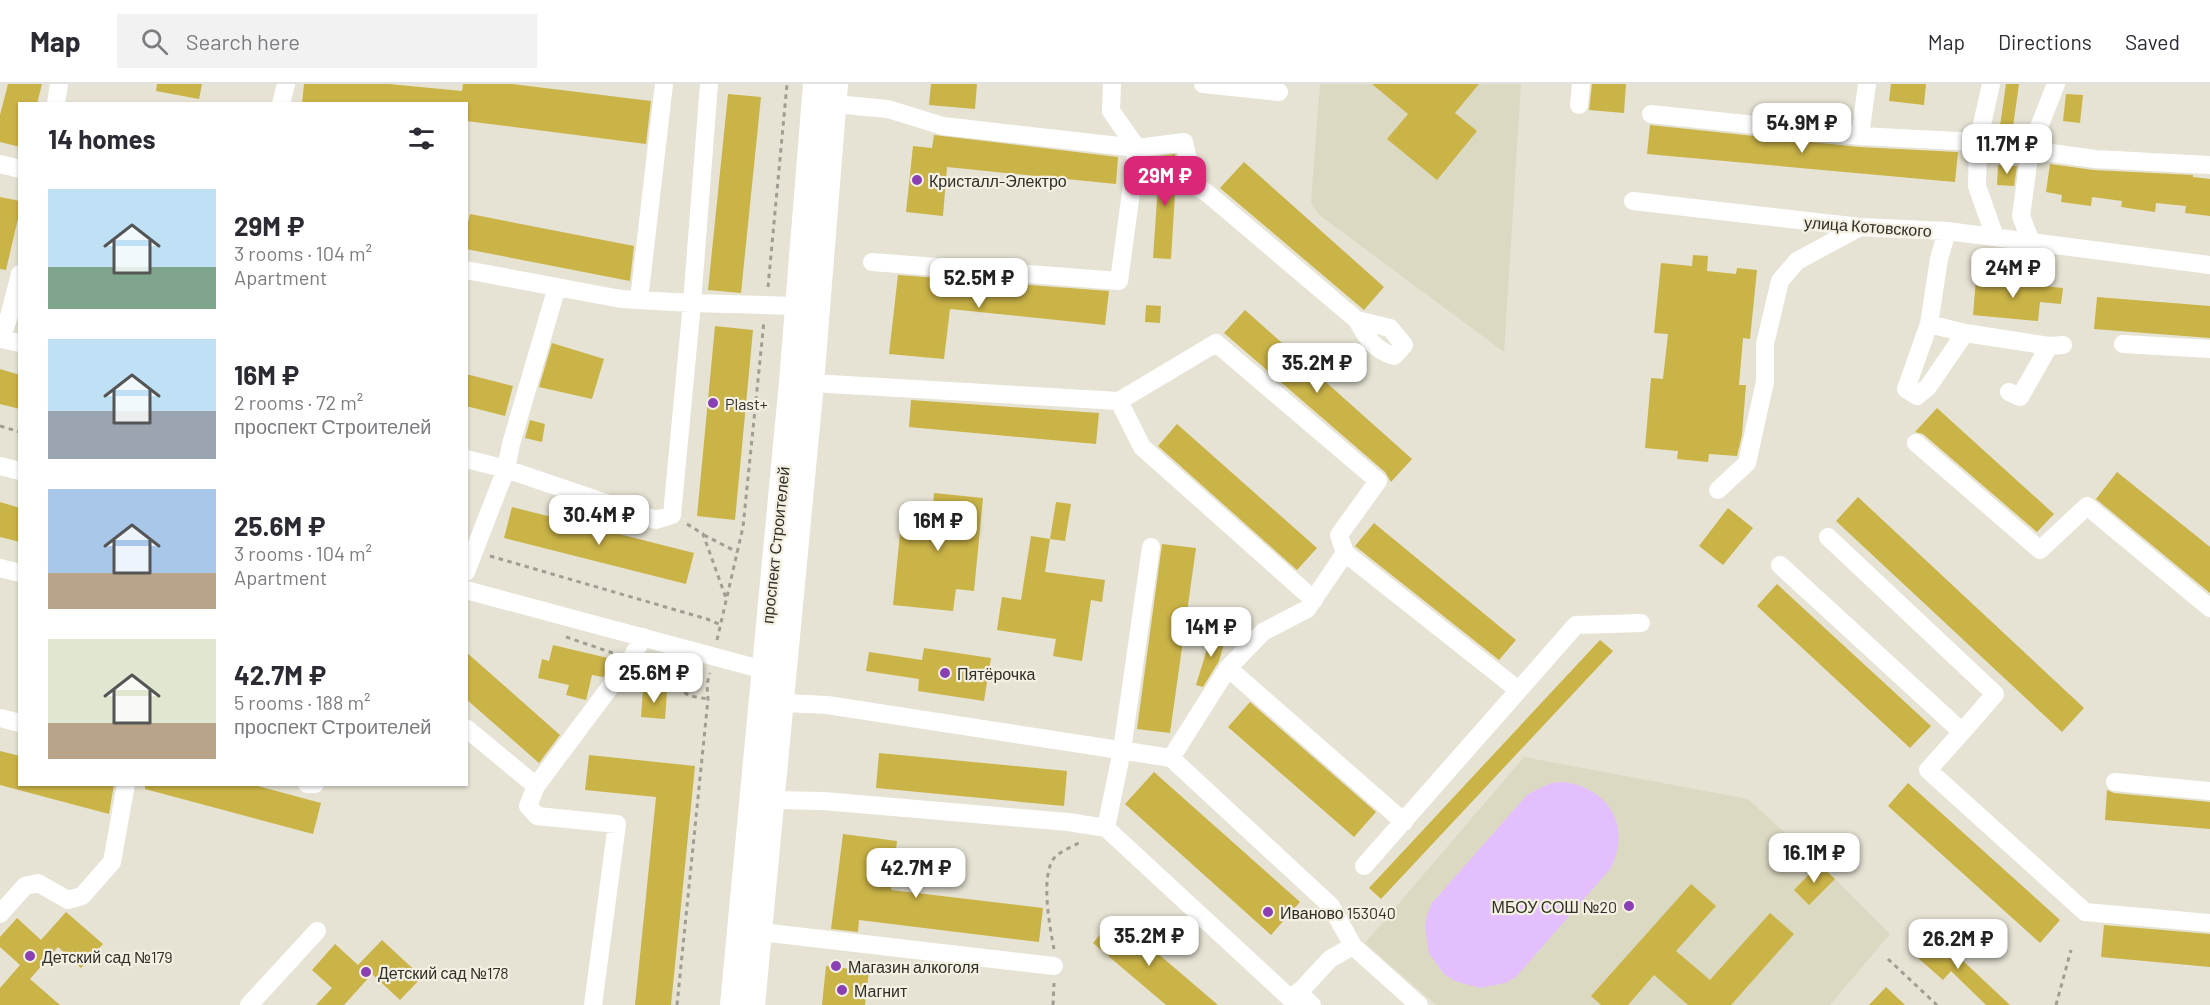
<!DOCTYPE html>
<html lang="en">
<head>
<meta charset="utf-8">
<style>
	body { margin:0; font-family:Barlow,sans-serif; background:#f2f2f3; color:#2b2b33; height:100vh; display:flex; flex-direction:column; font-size:22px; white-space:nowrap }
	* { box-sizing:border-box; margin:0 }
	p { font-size:20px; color:#7c7c81 }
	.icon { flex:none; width:33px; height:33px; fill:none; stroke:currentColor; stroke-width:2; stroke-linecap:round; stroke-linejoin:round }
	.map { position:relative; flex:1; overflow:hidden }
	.details { position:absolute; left:18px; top:18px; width:450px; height:684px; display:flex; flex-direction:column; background:#fff; border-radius:0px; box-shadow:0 2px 4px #0004 }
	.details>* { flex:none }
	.price { position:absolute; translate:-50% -51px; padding:0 14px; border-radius:12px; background:#fff; color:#222; font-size:20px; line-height:39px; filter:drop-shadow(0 2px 3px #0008) }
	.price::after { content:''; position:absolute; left:50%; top:36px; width:18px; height:14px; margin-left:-9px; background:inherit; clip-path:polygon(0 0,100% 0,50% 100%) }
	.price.current { background:#db2777; color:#fff }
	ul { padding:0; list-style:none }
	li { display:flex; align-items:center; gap:18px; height:150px; padding:0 30px }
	li span { display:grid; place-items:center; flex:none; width:168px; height:120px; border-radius:0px; color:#555 }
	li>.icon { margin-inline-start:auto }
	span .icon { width:72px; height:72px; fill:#fffc; stroke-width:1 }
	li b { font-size:26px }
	h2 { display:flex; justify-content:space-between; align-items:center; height:72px; padding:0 30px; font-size:26px }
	header { display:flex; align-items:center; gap:36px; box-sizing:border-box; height:84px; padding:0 30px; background:#fff; border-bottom:2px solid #e1e1e2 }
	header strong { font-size:28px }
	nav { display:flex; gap:33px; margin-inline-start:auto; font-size:21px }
	.search { width:420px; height:54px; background:#f2f2f3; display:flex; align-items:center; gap:15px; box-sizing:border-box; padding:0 21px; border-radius:0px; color:#7c7c81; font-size:22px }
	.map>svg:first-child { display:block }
	.built { fill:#dcd9c2 }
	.green { fill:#e4bffd }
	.building { fill:#cab347 }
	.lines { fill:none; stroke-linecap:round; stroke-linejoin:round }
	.path { stroke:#a09e92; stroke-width:3; stroke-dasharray:4.5 4.5; stroke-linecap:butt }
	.minor { stroke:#fff; stroke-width:18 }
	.major { stroke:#fff; stroke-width:24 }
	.poi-dot { fill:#8940b2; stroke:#f4f0e1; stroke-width:2 }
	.labels { text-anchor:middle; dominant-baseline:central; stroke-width:4.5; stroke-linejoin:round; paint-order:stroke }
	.poi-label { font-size:16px; fill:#2f2e28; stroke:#f4f0e1; text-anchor:start }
	.street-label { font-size:16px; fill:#2f2e28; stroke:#f4f0e1 }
</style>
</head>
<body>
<header>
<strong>Map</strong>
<div class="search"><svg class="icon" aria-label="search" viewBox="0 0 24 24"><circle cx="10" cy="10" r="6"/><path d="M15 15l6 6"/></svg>Search here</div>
<nav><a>Map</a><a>Directions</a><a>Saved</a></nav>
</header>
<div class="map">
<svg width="2210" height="921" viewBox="0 0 2210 921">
	<rect width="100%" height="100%" fill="#e6e3d4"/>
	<path class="built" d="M1320 0H1521L1504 268 1318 130 1311 118Z
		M1524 673 1748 715 1835 795 1890 850 1830 921H1436L1365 859Z"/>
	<path class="green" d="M1564 698C1610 705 1631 742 1611 784L1516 893 1505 899 1480 904 1455 897 1444 890 1429 869 1425 843 1427 831 1432 819 1528 710 1551 699Z"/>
	<path class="building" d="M8 0H42L37 20H20V63L0 58V31Z
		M157 0H202L199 15 156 7Z
		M304 0H389L462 7 463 0H512L651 17 646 60 466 37V20H302Z
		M931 0H977L975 25 929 21Z
		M1372 0H1479L1455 29 1477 47 1437 96 1387 55 1408 30Z
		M1592 0H1626L1624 29 1589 26Z
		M1891 0H1926L1924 21 1889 17Z
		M2006 0H2019L2011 57 1998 56Z
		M728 10 761 13 741 209 708 206Z
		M2066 10 2083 11 2080 39 2063 37Z
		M1650 41 1859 63 1958 68 1955 98 1647 70Z
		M934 51 1118 73 1116 100 947 83 943 132 906 128 913 62 932 64Z
		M1175 70 1177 77 1171 175 1153 174 1160 72Z
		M1244 78 1384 203 1364 226 1220 104Z
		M2050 80 2094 86 2193 91V93L2210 95V132L2185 129 2186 122 2156 119 2155 128 2121 123 2122 117 2092 113 2091 122 2061 118 2062 111 2046 108Z
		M1998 81 2017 82 2014 102 1997 101Z
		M0 113 20 117V126L6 186 0 185Z
		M470 130 634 162 630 197 466 165V146Z
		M1693 171 1708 172 1707 187 1736 190 1737 184 1757 186 1750 255 1743 254 1739 301H1746L1742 351 1737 372 1709 370 1708 378 1677 375 1678 367 1645 364 1651 294 1663 295 1668 250 1654 249 1661 179 1692 182Z
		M898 191 1109 207 1105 241 950 225 944 275 889 270Z
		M1976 195 2063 204 2061 220 2040 218 2038 237 1973 231Z
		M2097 213 2210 222V254L2094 245Z
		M1146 221 1161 222 1160 239 1145 238Z
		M1245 226 1412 375 1391 398 1385 388 1224 249Z
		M715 242 753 246 735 436 697 432Z
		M552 259 604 275 592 315 539 303Z
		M0 285 20 291V325L0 320Z
		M466 290 513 302 505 332 466 322Z
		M911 316 1099 329 1096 360 909 343Z
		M1937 324 2054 430 2037 448 1923 350 1915 348Z
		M530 336 545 340 542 358 525 354Z
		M1177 340 1317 464 1297 486 1158 362Z
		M2117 388 2210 463V509L2096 415Z
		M934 409 983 414 974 507 956 505 953 527 893 521 903 419 933 422Z
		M1858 413 2084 624 2062 648 1836 437Z
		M0 418 20 424V458L0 453Z
		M1056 418 1071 420 1065 457 1050 455Z
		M512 423 694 469 686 500 504 454Z
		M1728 424 1753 444 1723 481 1699 462Z
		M1374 439 1516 556 1499 576 1355 462Z
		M1031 452 1050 455 1045 488 1105 496 1102 518 1091 516 1082 577 1053 572 1056 555 997 546 1002 513 1021 516Z
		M1162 460 1196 464 1170 649 1137 645Z
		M1777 500 1931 642 1910 664 1757 522Z
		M1212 549 1226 553 1219 577 1203 603 1196 601Z
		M1600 556 1613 567 1381 815 1369 804Z
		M553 561 612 575 610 585 603 593 592 591 586 616 566 611 569 601 538 594 542 575 549 577Z
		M924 564 991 574 984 617 918 607 919 595 866 587 869 568 922 576Z
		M466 568 560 651 539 679 466 615Z
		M643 605 667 608 665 635 641 633Z
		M1250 618 1376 728 1354 753 1228 643Z
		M0 667 20 672V700H114L109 730 0 701Z
		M879 669 1067 687 1064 722 876 704Z
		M589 671 695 682 671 921H635L656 713 585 706Z
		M1154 688 1300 818 1271 851 1125 720Z
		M1908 699 2060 836 2040 859 1888 722Z
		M145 700H250L321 719 313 750 145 705Z
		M2107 706 2114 709 2210 718V745L2105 736Z
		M843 750 897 757 891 806 1043 824 1039 858 859 836 858 848 831 845Z
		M1819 780 1835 795 1809 821 1794 806Z
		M1691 800 1716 822 1676 867 1710 896 1770 829 1794 850 1731 921H1688L1654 891 1628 921H1601L1591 912Z
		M66 828 103 860 81 884 58 863 30 895 60 921H0V904L20 881 0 863V853L17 834 41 856Z
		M1115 833 1218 921H1166L1093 859Z
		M2104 841 2210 850V883L2101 873Z
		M1940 850 1964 872 1961 875 2010 921H1986L1951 887 1943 896 1918 874Z
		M382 856 422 893 400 916 372 890 344 921H316L332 904 312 886 335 860 358 881Z
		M826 882 869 887 865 921H822Z
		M1886 903 1905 921H1869Z"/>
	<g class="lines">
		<path class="path" d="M768 203 787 0
			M0 342 20 348
			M687 440 703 450 726 514
			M704 451 737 468
			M490 472 707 535 721 541
			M566 553 613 569
			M717 556 743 443 764 237
			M646 585 690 612 708 615
			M1054 865C1050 844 1039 788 1056 772 1063 766 1074 762 1082 757
			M1888 875 1937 921
			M677 921 708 615 707 600 710 589
			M1053 921 1054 899
			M2056 921 2071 866"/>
		<path class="minor" d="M1203 0 1279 8
			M1991 0 1978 58 1977 102 1995 153
			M56 20 59 0
			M281 20 286 0
			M834 20 888 25 943 42 1137 64 1184 58 1194 101 1207 109 1357 236 1390 244 1404 261 1394 272C1374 266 1366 253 1357 236
			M1579 21 1581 0
			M1651 30 1860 52 1978 58
			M1860 52 1867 0
			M2030 66 2095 75 2210 81
			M0 80 20 85
			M1633 117 1860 143 1947 147 2210 181
			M1947 147 1939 175 1929 240 1906 305 1917 312 1928 303 1965 249
			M872 178 1119 197 1137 64 1111 27 1112 0
			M466 186 621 215 692 219 797 222
			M2030 188 2031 158 2021 132 2030 66 2056 0
			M20 190 10 229 1 255 20 259
			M639 216 664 0
			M1929 240 1965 249 2049 262
			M2123 260 2210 265
			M812 299 1119 317
			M2009 308 2020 313 2049 262 2063 261
			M1916 359 2040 466 2087 422 2210 524
			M466 375 506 385 656 436 672 431 692 219 709 0
			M0 382 20 387
			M1718 406 1747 379 1765 298V260L1780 197 1797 177 1860 143
			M1828 453 1995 610 1962 648
			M1151 463 1122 666 1106 744 1292 916 1330 875 1353 862
			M1780 481 1962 648 1928 686 2085 828 2210 839
			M0 484 20 489
			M466 488 506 385 511 360 557 203
			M466 506 775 589
			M1314 516 1142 363 1119 317 1216 259 1378 397 1339 451 1345 469
			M783 619 827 621 1171 674 1331 822 1353 862 1419 921
			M0 634 20 639
			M466 644 536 702 631 575 643 553
			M1171 674 1228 584
			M2115 698 2210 707
			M307 700H315
			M536 702 528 722 537 732 617 740 593 921
			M773 716 823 717 1068 738 1106 744
			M1404 738 1228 584 1263 548 1307 525 1345 469 1517 605
			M1364 782 1576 541 1641 539
			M0 830 25 802 38 799 68 816 82 812 112 778 126 700
			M761 848 1054 882
			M1298 908 1312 921
			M249 921 317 847"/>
		<path class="major" d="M732 921 791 298 815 0
			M753 921 812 299 836 0"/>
	</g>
	<g class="poi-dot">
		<circle cx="917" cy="96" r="6"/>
		<circle cx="713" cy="319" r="6"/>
		<circle cx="945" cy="589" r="6"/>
		<circle cx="1629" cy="822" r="6"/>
		<circle cx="1268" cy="828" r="6"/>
		<circle cx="30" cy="872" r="6"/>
		<circle cx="836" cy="882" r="6"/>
		<circle cx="366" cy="888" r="6"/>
		<circle cx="842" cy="906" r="6"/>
	</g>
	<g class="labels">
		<g class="poi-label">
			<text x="929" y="96">Кристалл-Электро</text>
			<text x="725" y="319">Plast+</text>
			<text x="957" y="589">Пятёрочка</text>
			<text x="1617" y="822" text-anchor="end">МБОУ СОШ №20</text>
			<text x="1280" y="828">Иваново 153040</text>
			<text x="42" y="872">Детский сад №179</text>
			<text x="848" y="882">Магазин алкоголя</text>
			<text x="378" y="888">Детский сад №178</text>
			<text x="854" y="906">Магнит</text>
		</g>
		<g class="street-label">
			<text transform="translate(1868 142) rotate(4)">улица Котовского</text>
			<text transform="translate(775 461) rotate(-84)">проспект Строителей</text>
		</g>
	</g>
</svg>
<b class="price" style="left:1802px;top:70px">54.9M ₽</b>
<b class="price" style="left:2007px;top:91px">11.7M ₽</b>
<b class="price current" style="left:1165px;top:123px">29M ₽</b>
<b class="price" style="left:2013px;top:215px">24M ₽</b>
<b class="price" style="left:979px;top:225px">52.5M ₽</b>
<b class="price" style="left:1317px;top:310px">35.2M ₽</b>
<b class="price" style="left:599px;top:462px">30.4M ₽</b>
<b class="price" style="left:938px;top:468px">16M ₽</b>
<b class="price" style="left:1211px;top:574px">14M ₽</b>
<b class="price" style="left:654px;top:620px">25.6M ₽</b>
<b class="price" style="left:1814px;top:800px">16.1M ₽</b>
<b class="price" style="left:916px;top:815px">42.7M ₽</b>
<b class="price" style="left:1149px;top:883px">35.2M ₽</b>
<b class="price" style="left:1958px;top:886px">26.2M ₽</b>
<section class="details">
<h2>14 homes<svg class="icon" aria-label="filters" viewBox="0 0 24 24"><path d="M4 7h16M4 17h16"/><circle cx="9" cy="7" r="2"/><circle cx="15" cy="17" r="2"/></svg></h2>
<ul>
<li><span style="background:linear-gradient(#bfe0f5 65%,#7fa58c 0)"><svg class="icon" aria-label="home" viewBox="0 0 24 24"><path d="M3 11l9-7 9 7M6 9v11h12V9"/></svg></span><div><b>29M ₽</b><p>3 rooms · 104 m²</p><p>Apartment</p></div></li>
<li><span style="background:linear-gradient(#bfe0f5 60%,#9aa5b1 0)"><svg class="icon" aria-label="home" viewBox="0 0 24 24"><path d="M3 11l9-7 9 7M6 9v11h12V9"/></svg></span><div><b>16M ₽</b><p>2 rooms · 72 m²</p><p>проспект Строителей</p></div></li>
<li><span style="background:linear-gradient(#a9c7e8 70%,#b9a48a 0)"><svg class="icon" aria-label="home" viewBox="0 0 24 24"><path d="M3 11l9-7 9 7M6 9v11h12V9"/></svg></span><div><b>25.6M ₽</b><p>3 rooms · 104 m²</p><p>Apartment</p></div></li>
<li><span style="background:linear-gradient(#dfe7d0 70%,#b9a48a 0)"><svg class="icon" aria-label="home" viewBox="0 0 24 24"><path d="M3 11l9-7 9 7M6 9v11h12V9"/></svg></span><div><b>42.7M ₽</b><p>5 rooms · 188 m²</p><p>проспект Строителей</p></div></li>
</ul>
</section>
</div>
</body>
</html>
